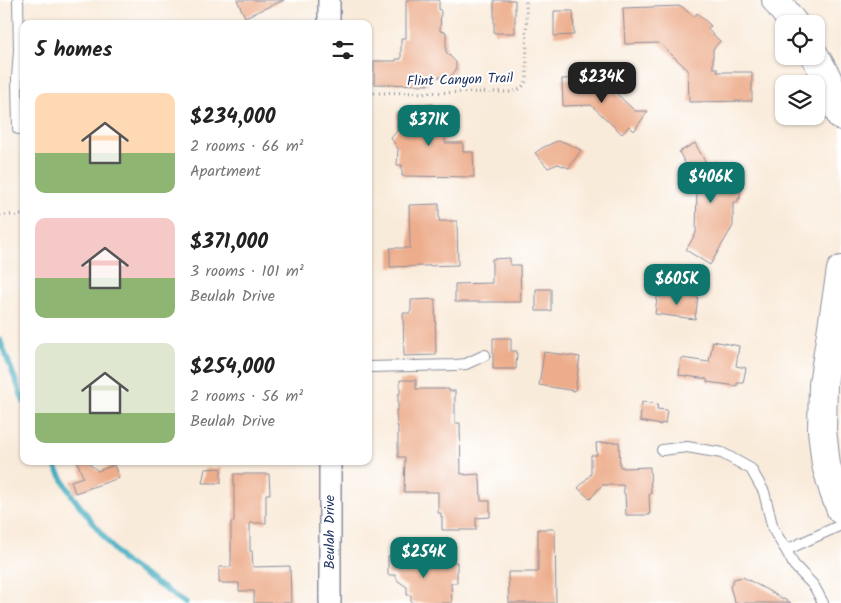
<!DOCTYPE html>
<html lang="en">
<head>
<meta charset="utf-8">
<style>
	body { margin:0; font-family:Kalam,sans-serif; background:#f2f2f2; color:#222; height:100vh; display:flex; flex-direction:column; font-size:19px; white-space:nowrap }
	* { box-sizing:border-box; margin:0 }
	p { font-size:16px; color:#767676 }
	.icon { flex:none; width:28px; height:28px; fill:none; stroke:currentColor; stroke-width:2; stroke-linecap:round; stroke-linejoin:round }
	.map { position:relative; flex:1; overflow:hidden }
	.drawer { position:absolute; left:20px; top:20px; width:352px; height:445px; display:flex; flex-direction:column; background:#fff; border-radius:10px; box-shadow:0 1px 4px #0004 }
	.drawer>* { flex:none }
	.controls { position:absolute; left:775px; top:15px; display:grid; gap:10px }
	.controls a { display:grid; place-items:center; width:50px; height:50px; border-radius:10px; background:#fff; box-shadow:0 1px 4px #0004; font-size:25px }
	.price { position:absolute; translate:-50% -42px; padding:0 11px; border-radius:10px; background:#0f766e; color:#fff; font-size:16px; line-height:32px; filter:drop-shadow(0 1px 2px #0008) }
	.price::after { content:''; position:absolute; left:50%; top:30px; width:15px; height:11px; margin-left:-8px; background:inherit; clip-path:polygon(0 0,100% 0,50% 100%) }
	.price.active { background:#222; color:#fff }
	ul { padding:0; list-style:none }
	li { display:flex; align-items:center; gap:15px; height:125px; padding:0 15px }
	li span { display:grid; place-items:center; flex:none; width:140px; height:100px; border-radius:10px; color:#555 }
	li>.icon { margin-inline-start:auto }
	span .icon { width:60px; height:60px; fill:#fffc; stroke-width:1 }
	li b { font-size:21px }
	h2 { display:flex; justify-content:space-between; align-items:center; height:60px; padding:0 15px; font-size:21px }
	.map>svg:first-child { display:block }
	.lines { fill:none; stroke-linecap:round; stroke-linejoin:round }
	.stream { stroke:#41abc0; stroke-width:5.5 }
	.building { fill:#edad8c }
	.lane-casing { stroke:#8a8d9c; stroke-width:12 }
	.street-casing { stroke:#8a8d9c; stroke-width:24 }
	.secondary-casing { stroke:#8a8d9c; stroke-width:30 }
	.path { stroke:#8a8d9c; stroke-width:3; stroke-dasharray:1 4; stroke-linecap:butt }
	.lane { stroke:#fff; stroke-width:10 }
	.street { stroke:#fff; stroke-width:21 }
	.secondary { stroke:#fff; stroke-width:28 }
	.labels { text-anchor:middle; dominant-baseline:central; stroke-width:4; stroke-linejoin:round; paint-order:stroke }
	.street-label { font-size:14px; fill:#1b2f5e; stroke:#fff }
</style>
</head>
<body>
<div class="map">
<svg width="841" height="603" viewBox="0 0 841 603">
	<rect width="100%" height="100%" fill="#fff"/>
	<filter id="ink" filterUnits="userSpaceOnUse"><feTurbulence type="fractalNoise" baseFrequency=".02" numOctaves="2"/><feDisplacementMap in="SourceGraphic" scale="10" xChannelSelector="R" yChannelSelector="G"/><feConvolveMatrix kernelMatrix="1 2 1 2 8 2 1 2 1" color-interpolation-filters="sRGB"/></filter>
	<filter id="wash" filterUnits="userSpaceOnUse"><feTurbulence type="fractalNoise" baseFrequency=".0096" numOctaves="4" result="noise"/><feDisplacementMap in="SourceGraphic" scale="20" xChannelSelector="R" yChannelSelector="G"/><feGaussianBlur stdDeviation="1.12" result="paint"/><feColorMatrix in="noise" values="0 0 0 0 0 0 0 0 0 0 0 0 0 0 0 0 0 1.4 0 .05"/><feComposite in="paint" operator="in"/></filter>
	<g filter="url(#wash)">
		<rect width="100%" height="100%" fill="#f9ebda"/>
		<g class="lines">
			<path class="stream" d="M0 340 24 402
				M52 461 73 497 122 560 185 603"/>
		</g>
		<g id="blocks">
			<path class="building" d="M237 0H284L245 17Z
				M406 0H439V9L441 11 440 31 446 32V52L456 62V70L450 77H428V85L374 84V61H396V59H401V38H406Z
				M494 0H515V33H494Z
				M681 6 694 17 697 13 711 26 707 29 720 41 713 49V68H717V72H752V101L689 102 688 70 659 43 625 44 623 8Z
				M554 11H573L574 35 554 36Z
				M580 78V87H617V94L635 111H648L634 131 629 126 622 134 591 105 563 106 562 79Z
				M433 104 434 115 445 114V143H463V152H473L474 177 402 176V165H397L398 149 391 138 397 131V113H417V105Z
				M557 141 564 142 581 150 569 168 558 164 548 168 535 153 542 148Z
				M695 143 708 167 714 164 719 173 740 174V199L738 198V202H733V226L710 265 686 250 696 233 697 188 693 181V177L679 152Z
				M439 204V221H457L458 265 390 267V248H410L409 205Z
				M510 258V265H520L521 302H455V284L492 283V259Z
				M536 289H551V311H536Z
				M679 295 698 297 695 319 655 314 657 297Z
				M435 299 436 355 404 356 403 313H410V311H411V300Z
				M493 338H511V351H517L516 369H493Z
				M713 341 739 346 736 366 746 368 743 383H737V386L707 382V379L679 375 681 358 709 362Z
				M544 352 580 357 575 391 539 385Z
				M400 380H416V389H449V391H455V423H460L461 474H465V475L479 474V478H480L481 501H490V517L476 518V530H442V517H441V513H438V492H404L405 457H398V426H397L396 410H398V394H400Z
				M642 402 658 404 657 409 667 410 665 424 661 423V425L640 421Z
				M619 442 620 467H623V468L650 467 651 494H649L650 515H626L625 494H624L623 485H602L590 499 578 488 591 474V455H597L596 443Z
				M77 461H86L98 471 114 465 119 478 75 493 71 481 83 477Z
				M221 468V483H202L205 469Z
				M234 474H269L270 494H266V523H250V551H252L253 567 290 566 291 603H254V591H239V583H219V567H231V522H234Z
				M538 529H555L556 603H509L508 572H538Z
				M416 555 417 563 457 562V583H451L452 603H411V595H407V587L398 581 395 575H388V556Z
				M743 577 791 603H735L730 587 734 579Z"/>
		</g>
	</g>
	<g filter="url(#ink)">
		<use href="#blocks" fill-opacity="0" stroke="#8a8d9c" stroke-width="1"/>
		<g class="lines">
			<defs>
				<path id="lane" d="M18 129 17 78 19 50 18 0
					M369 367 456 365 466 364 485 355
					M662 450 687 447 722 453 751 469 764 492 773 529 786 550
					M823 603 814 586 794 565 786 550 841 525"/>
				<path id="street" d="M329 24V0
					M330 461V603"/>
				<path id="secondary" d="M776 0 794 24
					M815 56 827 78 841 116
					M841 270 823 384 822 430 826 465 834 492 841 510"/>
			</defs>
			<use href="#lane" class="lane-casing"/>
			<use href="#street" class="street-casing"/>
			<use href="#secondary" class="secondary-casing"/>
			<path class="path" d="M369 93 509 92C519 91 523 88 527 79L526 0
				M0 215H24"/>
			<use href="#lane" class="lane"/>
			<use href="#street" class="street"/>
			<use href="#secondary" class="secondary"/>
		</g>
	</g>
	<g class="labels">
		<g class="street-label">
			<text transform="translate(460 80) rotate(-2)">Flint Canyon Trail</text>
			<text transform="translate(330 532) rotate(-90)">Beulah Drive</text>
		</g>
	</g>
</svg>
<div class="controls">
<a><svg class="icon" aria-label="locate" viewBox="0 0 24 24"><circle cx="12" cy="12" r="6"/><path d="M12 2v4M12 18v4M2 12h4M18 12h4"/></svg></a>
<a><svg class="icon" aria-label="layers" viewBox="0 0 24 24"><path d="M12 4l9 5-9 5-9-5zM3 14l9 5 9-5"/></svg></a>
</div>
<b class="price active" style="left:602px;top:104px">$234K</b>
<b class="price" style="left:429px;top:147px">$371K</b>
<b class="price" style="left:711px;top:204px">$406K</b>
<b class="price" style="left:677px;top:306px">$605K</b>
<b class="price" style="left:424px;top:579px">$254K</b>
<section class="drawer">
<h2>5 homes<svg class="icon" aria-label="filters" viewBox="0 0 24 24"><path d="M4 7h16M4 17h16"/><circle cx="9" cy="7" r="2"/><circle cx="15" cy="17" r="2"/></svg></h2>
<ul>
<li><span style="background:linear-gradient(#ffd9b3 60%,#8fb573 0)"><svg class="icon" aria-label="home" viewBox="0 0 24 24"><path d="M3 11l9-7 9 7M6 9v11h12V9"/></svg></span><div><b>$234,000</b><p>2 rooms · 66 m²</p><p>Apartment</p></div></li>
<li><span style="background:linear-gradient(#f6c9c9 60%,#8fb573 0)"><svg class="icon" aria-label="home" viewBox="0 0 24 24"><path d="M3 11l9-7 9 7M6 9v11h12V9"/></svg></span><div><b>$371,000</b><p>3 rooms · 101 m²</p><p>Beulah Drive</p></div></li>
<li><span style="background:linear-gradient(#dfe7d0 70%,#8fb573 0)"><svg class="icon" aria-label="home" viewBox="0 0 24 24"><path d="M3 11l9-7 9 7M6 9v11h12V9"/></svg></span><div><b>$254,000</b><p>2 rooms · 56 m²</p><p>Beulah Drive</p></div></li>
</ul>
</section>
</div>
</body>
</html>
